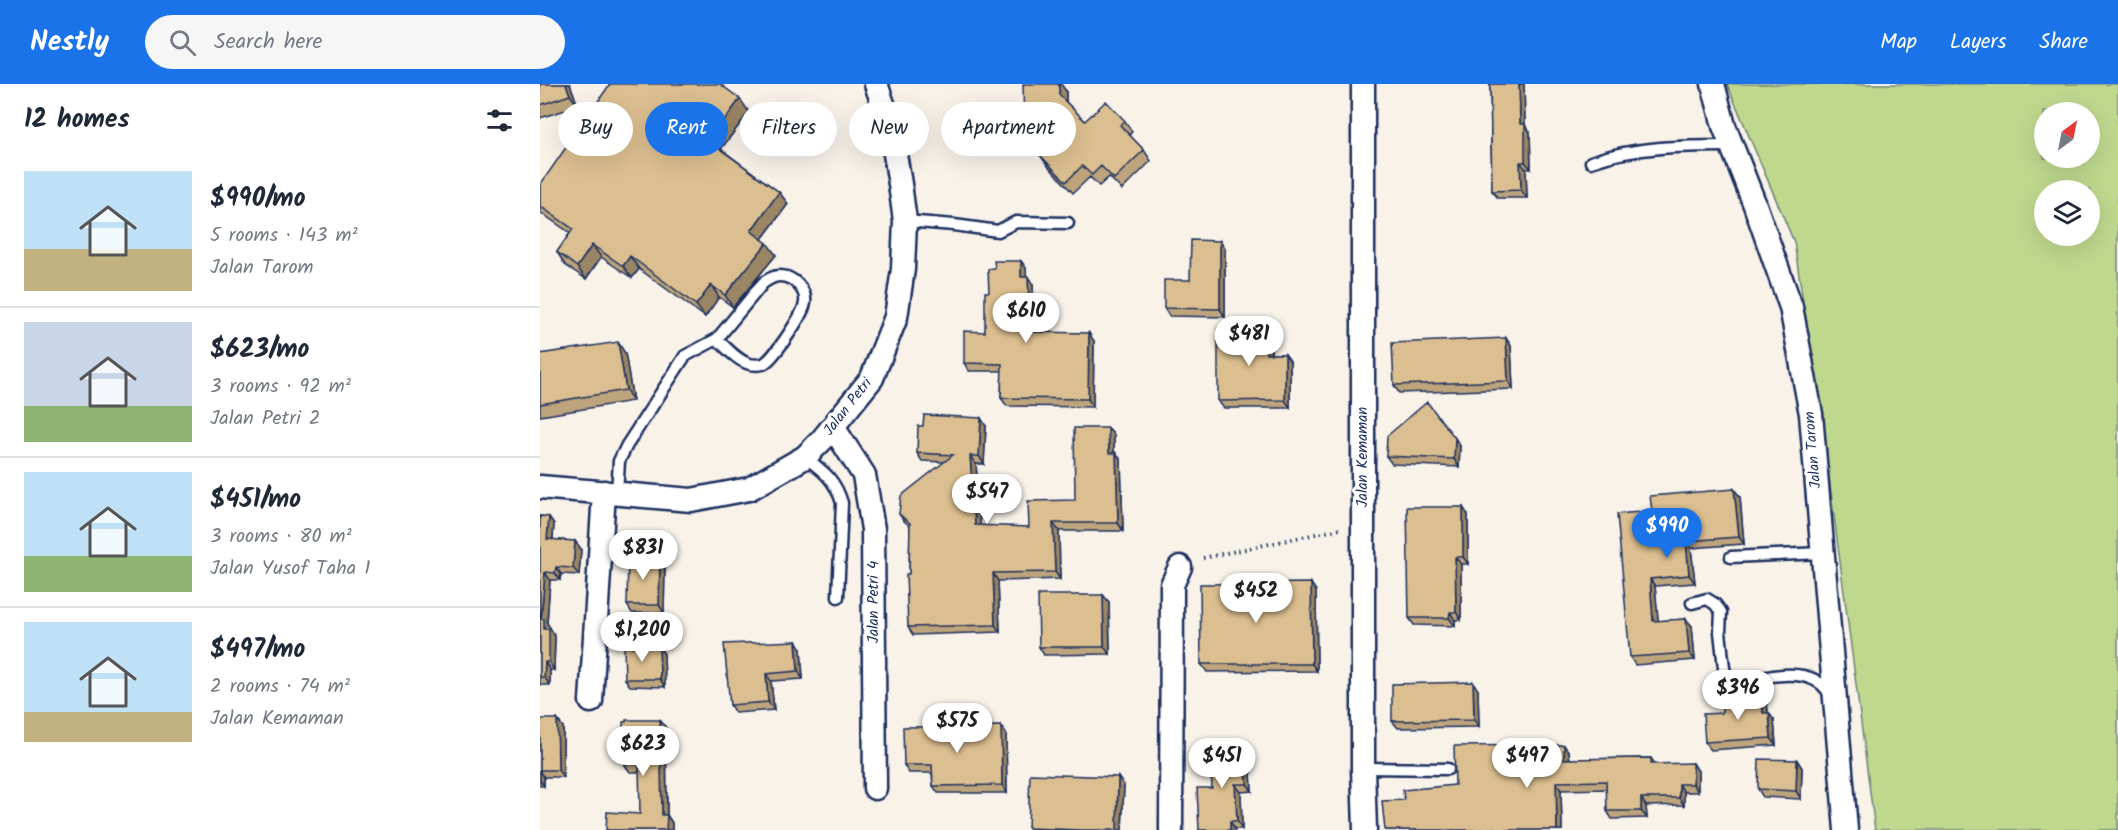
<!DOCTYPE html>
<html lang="en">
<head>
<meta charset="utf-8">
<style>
	body { margin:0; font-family:Kalam,sans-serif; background:#f6f6f7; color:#1f2937; height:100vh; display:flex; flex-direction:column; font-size:22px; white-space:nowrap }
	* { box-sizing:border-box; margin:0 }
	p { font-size:20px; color:#747a83 }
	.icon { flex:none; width:33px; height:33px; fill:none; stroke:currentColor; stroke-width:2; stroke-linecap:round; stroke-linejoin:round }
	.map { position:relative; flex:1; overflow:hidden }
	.side { display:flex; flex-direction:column; background:#fff; width:540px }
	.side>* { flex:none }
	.top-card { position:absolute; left:18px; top:18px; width:570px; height:54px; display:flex; gap:12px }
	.needle { width:39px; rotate:32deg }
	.buttons { position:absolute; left:1494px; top:18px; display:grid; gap:12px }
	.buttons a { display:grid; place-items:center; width:66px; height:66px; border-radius:50%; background:#fff; box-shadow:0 6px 24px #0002; font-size:30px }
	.price { position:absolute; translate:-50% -51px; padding:0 14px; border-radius:21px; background:#fff; color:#222; font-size:20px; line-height:39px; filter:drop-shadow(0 2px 3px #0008) }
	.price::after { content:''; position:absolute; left:50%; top:36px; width:18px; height:14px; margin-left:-9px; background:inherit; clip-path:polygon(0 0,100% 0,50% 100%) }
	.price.on { background:#1a73e8; color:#fff }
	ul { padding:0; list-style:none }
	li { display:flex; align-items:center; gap:18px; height:150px; padding:0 24px }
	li+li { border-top:2px solid #e0e1e3 }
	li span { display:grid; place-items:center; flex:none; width:168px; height:120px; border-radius:0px; color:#555 }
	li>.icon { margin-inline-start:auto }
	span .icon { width:72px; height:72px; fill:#fffc; stroke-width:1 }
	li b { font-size:26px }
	h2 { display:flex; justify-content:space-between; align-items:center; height:72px; padding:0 24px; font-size:26px }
	.tag { padding:0 21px; border-radius:27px; background:#fff; box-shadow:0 6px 24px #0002; font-size:21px; line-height:54px }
	.tag.on { background:#1a73e8; color:#fff }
	header { display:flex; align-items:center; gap:36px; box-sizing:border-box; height:84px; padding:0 30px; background:#1a73e8; color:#fff }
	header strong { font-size:28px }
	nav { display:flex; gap:33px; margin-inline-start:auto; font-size:21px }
	.search { width:420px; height:54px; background:#f6f6f7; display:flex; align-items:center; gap:15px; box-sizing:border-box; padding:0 21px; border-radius:33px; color:#747a83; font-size:22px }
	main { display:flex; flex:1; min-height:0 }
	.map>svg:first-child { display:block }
	.green { fill:#bfd88e; stroke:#6d8476; stroke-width:1.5; fill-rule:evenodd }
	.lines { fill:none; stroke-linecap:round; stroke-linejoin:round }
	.lane-casing { stroke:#1b2f5e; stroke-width:15 }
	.street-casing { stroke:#1b2f5e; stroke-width:27 }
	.path { stroke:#1b2f5e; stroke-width:4; stroke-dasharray:1.5 4.5; stroke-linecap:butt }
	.lane { stroke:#fff; stroke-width:10 }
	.street { stroke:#fff; stroke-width:22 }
	.wall { fill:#bda47c; stroke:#1b2f5e; stroke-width:1.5 }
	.shaded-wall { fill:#9a8665; stroke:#1b2f5e; stroke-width:1.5 }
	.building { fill:#dcbf90; stroke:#1b2f5e; stroke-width:1.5 }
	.labels { text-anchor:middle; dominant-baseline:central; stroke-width:6; stroke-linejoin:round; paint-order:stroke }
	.street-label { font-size:15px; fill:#1b2f5e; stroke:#fff }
</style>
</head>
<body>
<header>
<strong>Nestly</strong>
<div class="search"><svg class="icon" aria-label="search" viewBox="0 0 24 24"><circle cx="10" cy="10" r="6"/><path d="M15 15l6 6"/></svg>Search here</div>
<nav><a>Map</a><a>Layers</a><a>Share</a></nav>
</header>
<main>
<section class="side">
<h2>12 homes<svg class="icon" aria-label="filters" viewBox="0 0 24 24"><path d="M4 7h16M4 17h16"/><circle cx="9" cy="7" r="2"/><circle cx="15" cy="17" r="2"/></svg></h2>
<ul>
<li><span style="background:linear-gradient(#bfe0f5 65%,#c2b280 0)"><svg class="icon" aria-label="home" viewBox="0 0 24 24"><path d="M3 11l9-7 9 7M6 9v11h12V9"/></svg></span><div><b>$990/mo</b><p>5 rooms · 143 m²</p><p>Jalan Tarom</p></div></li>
<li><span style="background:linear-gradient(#c9d6e8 70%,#8fb573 0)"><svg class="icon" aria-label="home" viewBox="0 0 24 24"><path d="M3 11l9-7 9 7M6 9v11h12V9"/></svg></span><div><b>$623/mo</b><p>3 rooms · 92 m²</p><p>Jalan Petri 2</p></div></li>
<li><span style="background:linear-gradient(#bfe0f5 70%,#8fb573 0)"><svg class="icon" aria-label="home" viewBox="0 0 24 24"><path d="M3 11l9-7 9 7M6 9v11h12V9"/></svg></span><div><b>$451/mo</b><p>3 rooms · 80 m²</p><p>Jalan Yusof Taha 1</p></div></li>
<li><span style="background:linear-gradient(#bfe0f5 75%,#c2b280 0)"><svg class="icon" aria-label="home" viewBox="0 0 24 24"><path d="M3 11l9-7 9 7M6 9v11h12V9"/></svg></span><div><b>$497/mo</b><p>2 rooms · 74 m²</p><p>Jalan Kemaman</p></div></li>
</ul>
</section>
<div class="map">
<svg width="1578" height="746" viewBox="0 0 1578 746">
	<rect width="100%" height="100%" fill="#f8f2e9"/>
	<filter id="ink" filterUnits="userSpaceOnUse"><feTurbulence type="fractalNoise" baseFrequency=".0167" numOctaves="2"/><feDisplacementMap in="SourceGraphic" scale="12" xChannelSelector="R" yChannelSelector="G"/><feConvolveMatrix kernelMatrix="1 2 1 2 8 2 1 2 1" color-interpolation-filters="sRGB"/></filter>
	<g filter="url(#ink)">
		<path class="green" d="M1187 0H1578V746H1335L1284 355 1254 158ZM1504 28H1550V74H1504ZM1504 106H1550V152H1504Z"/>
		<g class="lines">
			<defs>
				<path id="lane" d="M1051 78C1095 62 1145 62 1192 62
					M365 137 414 141 458 147 476 138 528 139
					M265 373C283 387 295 395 302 419L298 513
					M77 409 79 377 87 361 145 272 177 255 223 199C229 195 233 192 240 192 253 192 267 206 265 219 263 231 233 276 223 280 220 281 213 281 210 280 197 277 186 263 177 255
					M1191 473 1282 469
					M1152 519 1167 515 1175 520 1181 528 1180 548 1184 584 1187 595 1198 602C1224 591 1274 580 1290 611
					M823 684 908 685"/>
				<path id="street" d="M823 0V684L825 746
					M1173 0 1184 42 1215 121 1251 223 1271 330 1306 746
					M293 343 324 391 333 445 335 704
					M0 403 151 416 209 405 265 373 282 356 332 294 356 233 363 185 365 137 360 100 350 40 336 0
					M51 617 64 408
					M631 746 632 501 640 483"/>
			</defs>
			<use href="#lane" class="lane-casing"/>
			<use href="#street" class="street-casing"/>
			<path class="path" d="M663 474 800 445"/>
			<use href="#lane" class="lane"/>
			<use href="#street" class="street"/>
		</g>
		<path class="wall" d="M0 0H30L38 22 0 34Z
			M950 0H984L985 41 990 48 991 85H986L987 114H958L952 107Z
			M526 7V18L545 37H585L592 48 589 51 604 66 611 77 582 106 569 93 559 102 550 93 533 109 508 82 500 71 517 55H491L484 44Z
			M209 28 181 65 239 108 248 120 222 155 236 171 193 223 179 213 165 233 99 185 92 194 61 173 46 195 25 181 17 168 30 149 0 128V101Z
			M680 157 685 165V233L629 232 624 224 650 196Z
			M481 177 486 184V193H488L493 201 495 248 554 257 553 323 467 322 461 314 462 287H429L424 279 445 248 455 184Z
			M726 244 731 251V270H745L750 277V324H684L678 317Z
			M966 254 971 262 973 305 859 309 854 301Z
			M85 269 93 317 0 332V270Z
			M446 342 444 380H436L440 442 489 443 535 416 568 344 574 351V369H576L581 376 583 447H519L520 495 458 497 460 548 373 551 368 543 370 442 364 437 359 430 405 378 382 377 377 369Z
			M920 362 919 383 852 380 846 372Z
			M1194 405 1200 413 1204 460 1151 464 1155 499 1115 502 1118 537 1146 535 1152 542 1155 576 1095 581 1090 573 1112 427Z
			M928 431V480H921V536H915V542L874 541 869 534Z
			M0 432 9 433 14 440 13 456 35 457 41 465 39 491 21 490 20 496H10L7 539 15 552 14 586H10V601H0Z
			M120 474 125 482 124 529H92L87 521Z
			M776 507 777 587 667 588 661 580Z
			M563 511 569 518 570 570 504 571 499 563Z
			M256 557 261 565 263 595 231 597 234 626 195 629 190 621Z
			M124 570 125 603 90 602 85 595Z
			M938 606 939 643 858 644 852 637Z
			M1222 612 1227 619 1228 629 1234 636 1236 661 1171 666 1165 658 1182 629Z
			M0 635 23 643V693H4V702H0Z
			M120 636 126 644 127 731 132 739V746H66L100 730V688H90L84 680Z
			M461 642 466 650 467 709H398L393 702 392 689H369L364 681Z
			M1029 668 1030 675 1111 674 1115 680 1158 687V708H1144V721L1106 722 1107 734 1072 735 1067 727V705L1021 706 1022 746H845L864 716Z
			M710 670 712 707 701 708 702 745 659 746 672 704Z
			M1257 676 1262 684 1261 715 1223 713 1218 705Z
			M584 701 582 746H490L488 744Z"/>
		<path class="shaded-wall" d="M26 0H30L38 22 30 11Z
			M519 0H521L526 7V22L519 11Z
			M979 0H984L985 41 990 48 991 85 985 78 980 40Z
			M200 15 209 28 178 69 169 57Z
			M980 78 986 85 987 114 981 106Z
			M239 108 248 120 219 159 211 147Z
			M680 157 685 165V233L680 225Z
			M227 159 236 171 193 223 185 211Z
			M52 161 61 173 46 195 37 183Z
			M90 172 99 185 92 194 83 182Z
			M481 177 486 184 487 201 481 193Z
			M488 193 493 201 495 256 490 248Z
			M171 201 179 213 165 233 156 221Z
			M726 244 731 251V278L726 270Z
			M549 249 554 257 553 323 548 315Z
			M966 254 971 262 973 305 968 297Z
			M78 258 85 269 93 317 86 306Z
			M745 270 750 277V324L745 316Z
			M441 334 446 342 444 380 439 372Z
			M568 344 574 351V376L569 369Z
			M915 354 920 362 919 383 914 375Z
			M576 369 581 376 583 447 578 439Z
			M430 372 436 380 441 449 435 441Z
			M1194 405 1200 413 1204 460 1199 453Z
			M923 423 928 431V480L923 473Z
			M9 433 14 440 12 463 7 455Z
			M513 439 519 447 520 495 515 488Z
			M35 457 41 465 39 491 33 484Z
			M1146 457 1151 464 1155 499 1149 491Z
			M915 473 921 480V536L916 528Z
			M120 474 125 482 124 529 119 521Z
			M16 483 21 490 20 496 15 489Z
			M5 488 10 496 7 539 15 552 14 586 9 578 1 535Z
			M453 489 458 497 460 548 455 541Z
			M1110 495 1115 502 1119 545 1113 537Z
			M771 499 776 507 777 587 772 580Z
			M563 511 569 518 570 570 564 563Z
			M910 528 915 536V542L909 534Z
			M1146 535 1152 542 1155 576 1149 569Z
			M256 557 261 565 263 595 258 587Z
			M119 562 124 570 125 603 120 595Z
			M5 578 10 586V601L4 593Z
			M226 590 231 597 234 626 228 618Z
			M933 598 938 606 939 643 934 636Z
			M1222 612 1227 619 1229 637 1223 629Z
			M1229 629 1234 636 1236 661 1231 654Z
			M17 635 23 643V693L18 686Z
			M120 636 126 644 127 731 132 739V746H126L122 731Z
			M461 642 466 650 467 709 462 701Z
			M1024 661 1029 668 1030 682 1024 675Z
			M705 663 710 670 712 707 707 700Z
			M1257 676 1262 684 1261 715 1256 707Z
			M1153 679 1158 687V708L1153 700Z
			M0 687 4 693V702L0 696Z
			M578 693 584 701 582 746H577Z
			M1016 698 1021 706 1022 746H1017Z
			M695 700 701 708 702 745 697 737Z
			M1139 700 1144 708V721L1139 714Z
			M1101 714 1106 722 1107 734 1101 727Z
			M690 737 695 745V746H690Z"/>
		<path class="building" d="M0 0H26L30 11 0 21Z
			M70 0H180L200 15 169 57 239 108 211 147 227 159 185 211 171 201 156 221 90 172 83 182 52 161 37 183 17 168 33 145 0 122V101Z
			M483 0H519V11L545 37 566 17 585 37 580 41 604 66 574 95 561 82 552 91 542 82 526 98 500 71 529 44H484Z
			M950 0H979L980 40H985V78H980L981 106 952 107Z
			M651 156 680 157V225L624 224V196H650Z
			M454 177H481V193H488L490 248 549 249 548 315 461 314 462 280 424 279V247L445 248V208H449L448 185 455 184Z
			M678 244H726V270H745V316L678 317Z
			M966 254 968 297 854 301 852 259Z
			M78 258 86 306 0 320V270Z
			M887 318 915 354 914 375 846 372 847 352Z
			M384 331 441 334 439 372H430L435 441 489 443 488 417 535 416 534 344H568L569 369H576L578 439H513L515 488 453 489 455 541 368 543 366 490H369L370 439 359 430 361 412 413 371 377 369 378 342H383Z
			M1194 405 1199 453 1146 457 1149 491 1110 495 1113 537 1146 535 1149 569 1090 573 1077 430 1112 427 1110 412Z
			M867 423H923V473H915L916 528H910L909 534H869Z
			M0 432 9 433 7 455 35 457 33 484 16 483 15 489 5 488 1 535H4V545H9V578H5L4 593H0Z
			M88 473 120 474 119 521H87Z
			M771 499 772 580H661L660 500Z
			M498 511H563L564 563H499Z
			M256 557 258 587 226 590 228 618 190 621 184 560Z
			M119 562 120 595H85L84 563Z
			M933 598 934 636 852 637V600Z
			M1222 612 1223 629H1229L1231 654 1165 658 1163 630 1182 629V615Z
			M0 635H17L18 686H0Z
			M86 636H120L122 731H127L126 746H66L67 728 100 730 99 680H84L83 638H86Z
			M461 642 462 701 393 702 392 681H364L363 643Z
			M1024 661V675L1111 674V680L1153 679V700H1139V714H1101V727H1067L1066 697 1016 698 1017 746H956V744L933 746H845L842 717 864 716 863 706 915 701 914 662Z
			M705 663 707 700H695L697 737H690V746H659L657 704H672L670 664Z
			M1219 675 1257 676 1256 707 1218 705Z
			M490 690 578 693 577 746H540L488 744Z"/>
	</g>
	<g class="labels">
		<g class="street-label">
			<text transform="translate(308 323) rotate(-52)">Jalan Petri</text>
			<text transform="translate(1273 366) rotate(-95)">Jalan Tarom</text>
			<text transform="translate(823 373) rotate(-90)">Jalan Kemaman</text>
			<text transform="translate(334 518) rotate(-90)">Jalan Petri 4</text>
		</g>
	</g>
</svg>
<div class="buttons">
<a><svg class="needle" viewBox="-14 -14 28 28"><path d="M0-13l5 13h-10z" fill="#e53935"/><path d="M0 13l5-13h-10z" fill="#747a83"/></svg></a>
<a><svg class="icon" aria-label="layers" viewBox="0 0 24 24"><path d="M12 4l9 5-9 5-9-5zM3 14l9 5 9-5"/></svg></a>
</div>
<b class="price" style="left:486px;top:260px">$610</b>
<b class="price" style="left:709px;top:283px">$481</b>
<b class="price" style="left:447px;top:441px">$547</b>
<b class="price on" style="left:1127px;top:475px">$990</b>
<b class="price" style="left:103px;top:497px">$831</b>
<b class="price" style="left:716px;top:540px">$452</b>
<b class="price" style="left:102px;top:579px">$1,200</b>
<b class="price" style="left:1198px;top:637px">$396</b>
<b class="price" style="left:417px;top:670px">$575</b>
<b class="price" style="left:103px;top:693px">$623</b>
<b class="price" style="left:682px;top:705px">$451</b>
<b class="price" style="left:987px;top:705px">$497</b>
<div class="top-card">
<a class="tag">Buy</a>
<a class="tag on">Rent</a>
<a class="tag">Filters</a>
<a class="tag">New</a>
<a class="tag">Apartment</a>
</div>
</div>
</main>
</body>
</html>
